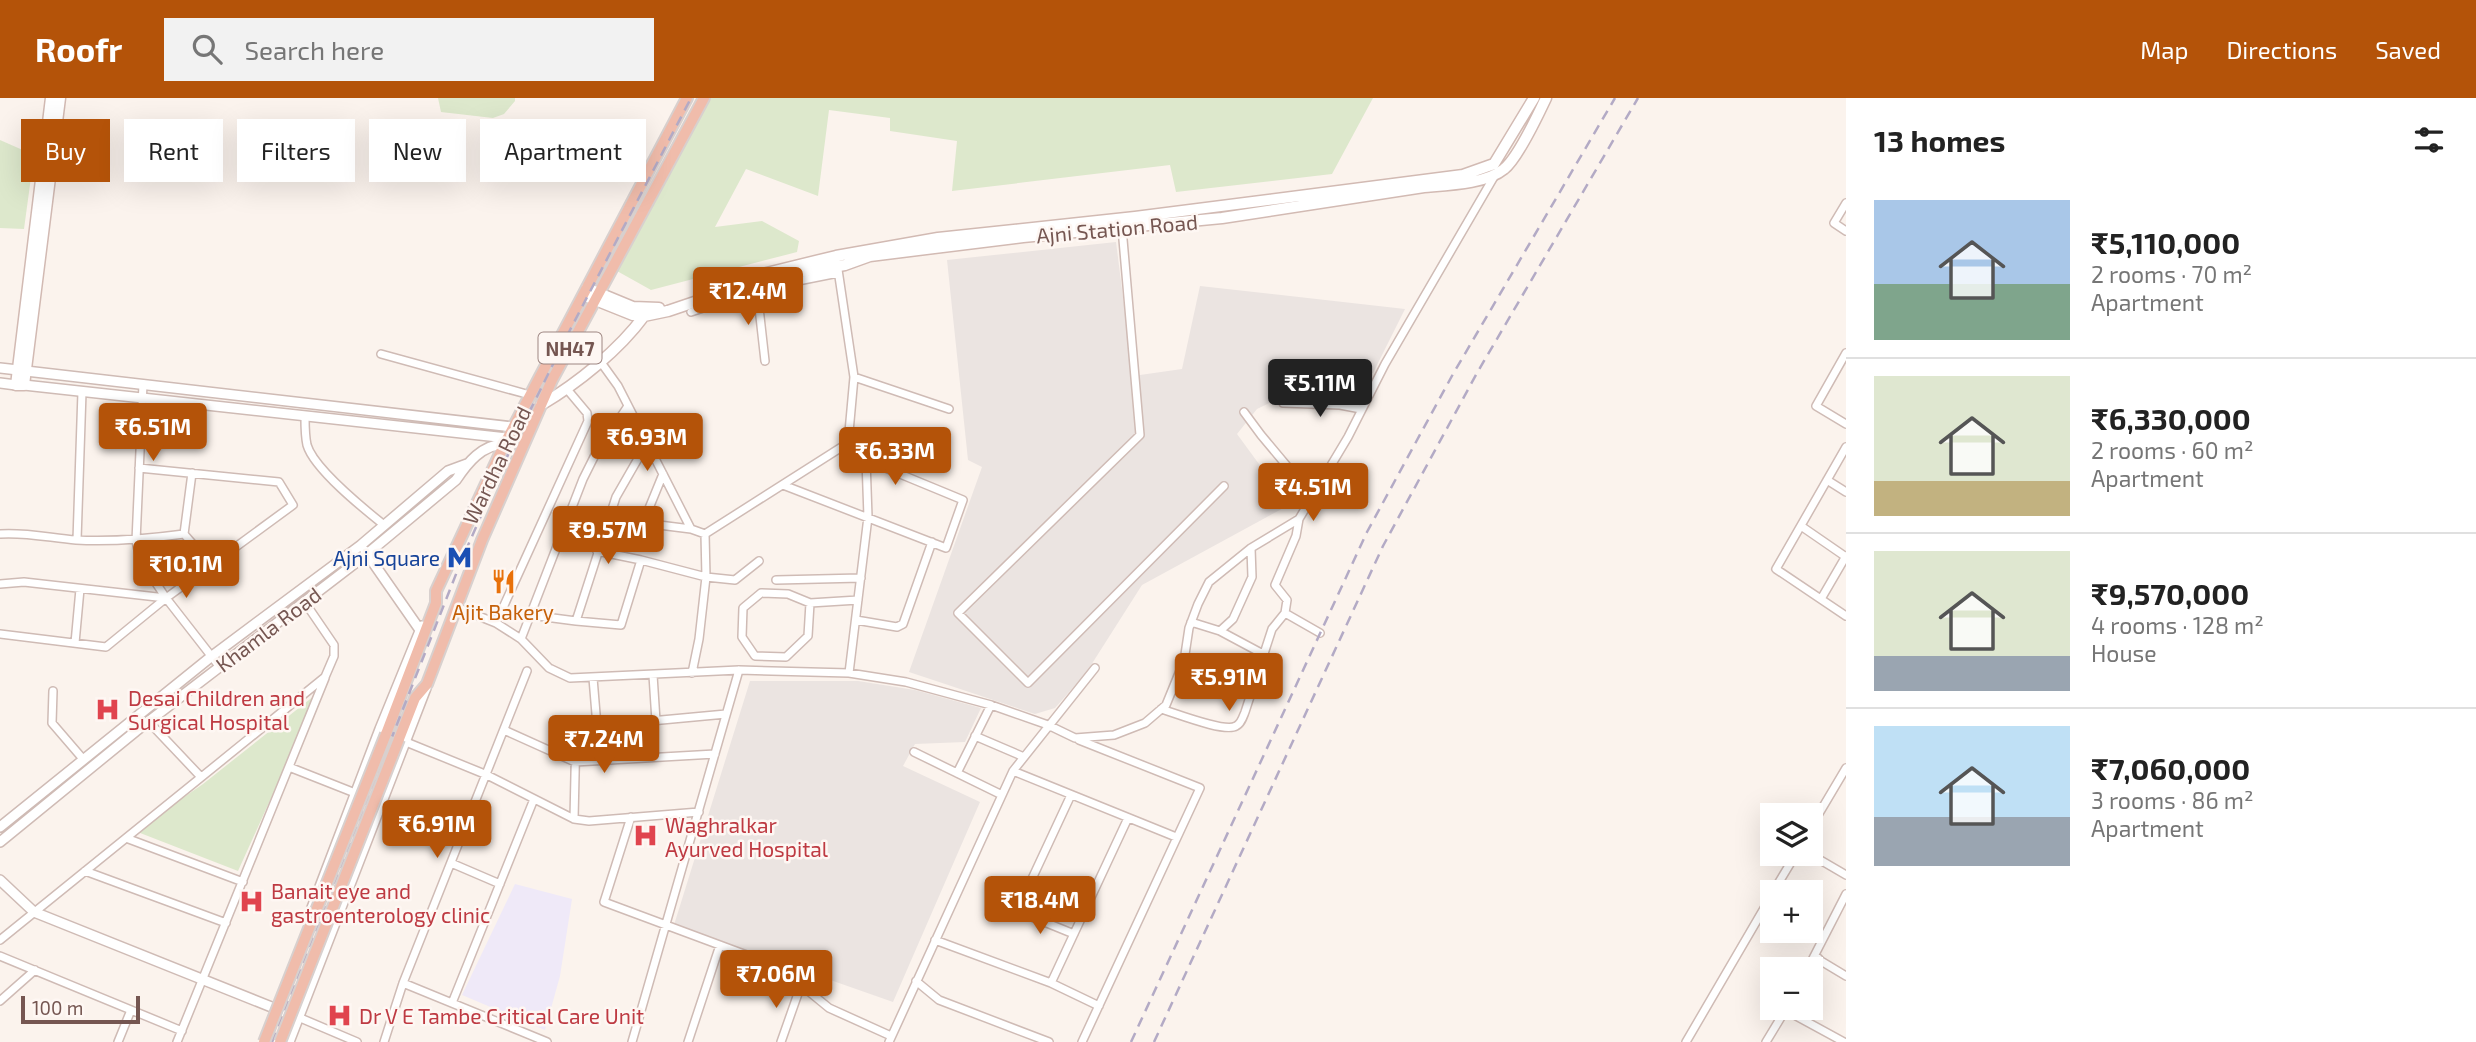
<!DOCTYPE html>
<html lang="en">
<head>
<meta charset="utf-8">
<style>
	body { margin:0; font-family:"Exo 2",sans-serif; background:#f2f2f2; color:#222; height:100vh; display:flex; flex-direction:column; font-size:26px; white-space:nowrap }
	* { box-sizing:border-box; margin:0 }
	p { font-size:23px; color:#767676 }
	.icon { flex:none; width:38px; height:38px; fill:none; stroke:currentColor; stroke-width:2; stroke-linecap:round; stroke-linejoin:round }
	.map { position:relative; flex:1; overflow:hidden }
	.sheet { display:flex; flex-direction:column; background:#fff; width:630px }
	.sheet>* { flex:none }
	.banner { position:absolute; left:21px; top:21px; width:665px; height:63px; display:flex; gap:14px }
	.fabs { position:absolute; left:1760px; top:705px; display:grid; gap:14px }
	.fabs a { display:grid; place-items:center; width:63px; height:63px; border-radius:0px; background:#fff; box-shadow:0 7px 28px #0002; font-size:35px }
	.scale { position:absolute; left:21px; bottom:18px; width:119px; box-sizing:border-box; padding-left:7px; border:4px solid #755651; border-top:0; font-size:19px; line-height:24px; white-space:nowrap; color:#755651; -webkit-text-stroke:5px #fef7f3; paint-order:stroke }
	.price { position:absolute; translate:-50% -60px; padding:0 16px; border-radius:7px; background:#b45309; color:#fff; font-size:23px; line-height:46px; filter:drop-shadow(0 2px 4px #0008) }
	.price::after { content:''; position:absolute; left:50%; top:42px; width:21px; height:16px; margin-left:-10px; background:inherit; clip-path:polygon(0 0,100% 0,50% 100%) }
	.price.current { background:#222; color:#fff }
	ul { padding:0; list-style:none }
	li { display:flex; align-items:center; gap:21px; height:175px; padding:0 28px }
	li+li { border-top:2px solid #e0e0e0 }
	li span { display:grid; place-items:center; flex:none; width:196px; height:140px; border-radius:0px; color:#555 }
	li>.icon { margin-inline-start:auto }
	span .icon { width:84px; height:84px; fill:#fffc; stroke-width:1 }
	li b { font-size:30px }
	h2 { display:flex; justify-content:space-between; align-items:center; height:84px; padding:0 28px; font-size:30px }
	.tag { padding:0 24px; border-radius:0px; background:#fff; box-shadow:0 7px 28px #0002; font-size:24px; line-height:63px }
	.tag.current { background:#b45309; color:#fff }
	header { display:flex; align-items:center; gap:42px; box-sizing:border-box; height:98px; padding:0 35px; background:#b45309; color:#fff }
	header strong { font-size:33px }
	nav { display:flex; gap:38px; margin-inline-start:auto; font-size:24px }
	.search { width:490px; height:63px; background:#f2f2f2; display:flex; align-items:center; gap:18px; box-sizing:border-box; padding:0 24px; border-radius:0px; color:#767676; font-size:26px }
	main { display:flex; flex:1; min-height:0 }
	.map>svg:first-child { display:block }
	.industrial { fill:#ebe4e1 }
	.education { fill:#efe9f8 }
	.green { fill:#dde8cc }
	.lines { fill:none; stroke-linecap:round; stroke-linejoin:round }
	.minor-casing { stroke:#cfbbb5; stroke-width:10 }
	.tertiary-casing { stroke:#cfbbb5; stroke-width:12 }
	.secondary-casing { stroke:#d2bab3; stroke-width:13 }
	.trunk-casing { stroke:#d8d0ce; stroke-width:14 }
	.minor { stroke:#fff; stroke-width:7 }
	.tertiary { stroke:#fff; stroke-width:9 }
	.secondary { stroke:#fff; stroke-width:10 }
	.trunk { stroke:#f0bcab; stroke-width:10 }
	.rail { stroke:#b3aac5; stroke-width:2.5; stroke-dasharray:10 7; stroke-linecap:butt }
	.trunk-bridge-casing { stroke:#d8d0ce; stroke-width:14; stroke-linecap:butt }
	.trunk-bridge { stroke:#f0bcab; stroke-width:10 }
	.labels { text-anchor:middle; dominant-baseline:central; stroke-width:5; stroke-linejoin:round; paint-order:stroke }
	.shield { fill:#fef7f3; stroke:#9e8682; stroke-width:2 }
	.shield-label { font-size:19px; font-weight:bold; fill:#755651 }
	.street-label { font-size:21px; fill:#755651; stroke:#fef7f3 }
	.transit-label { font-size:21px; fill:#164399; stroke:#fef7f3; text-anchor:end }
	.food-label { font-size:21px; fill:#c56008; stroke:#fef7f3 }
	.health-label { font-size:21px; fill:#be3a42; stroke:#fef7f3; text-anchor:start }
</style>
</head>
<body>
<header>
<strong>Roofr</strong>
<div class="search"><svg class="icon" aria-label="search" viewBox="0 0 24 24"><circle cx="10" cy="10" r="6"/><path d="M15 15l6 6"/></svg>Search here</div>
<nav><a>Map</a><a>Directions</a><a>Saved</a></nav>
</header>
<main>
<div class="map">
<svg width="1846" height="944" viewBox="0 0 1846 944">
	<rect width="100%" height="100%" fill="#fbf3ed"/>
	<path class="industrial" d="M1116 144 1133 278 1182 271 1200 188 1405 211 1373 275 1307 287 1257 311 1237 336 1289 407 1142 487 1086 575 1055 610 1035 616 909 574 982 369 968 362 947 162Z
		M750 583H858L915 592 981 610 965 644 915 646 903 668 980 704 893 904 674 827Z"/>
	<path class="education" d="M515 786 572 801 560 878 545 932 462 897Z"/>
	<path class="green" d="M438 0H515V3L504 16 493 20 441 14Z
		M710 0H1373L1332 76 1176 94 1170 67 952 93 957 43 890 33V20L829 12 818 98 746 71 715 129 762 123 799 143 797 154 651 192 617 173Z
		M0 42 34 57 24 131 0 130Z
		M319 594 238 773 135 733 203 686Z"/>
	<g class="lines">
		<defs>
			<path id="minor" d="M1846 105 1834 125 1846 133
				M1122 130 1140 337 958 515 1028 585 1224 388
				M837 165 854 279 848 345
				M757 192 765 263
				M691 214 763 190 838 175
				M1846 255 1816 308 1846 326
				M381 256 530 297
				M600 263 618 288 691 431 705 436 706 479 735 482 759 463
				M854 279 949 311
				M143 286 136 443 140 461 166 500 219 568
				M1283 305 1340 307 1361 311
				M628 308 595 357 583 381 521 541 549 570 570 580 739 572 849 575 906 584 991 607 1048 627 1075 640 1114 637 1145 625 1166 607 1184 563 1189 530 1198 506 1209 484 1251 450 1299 421 1348 339 1385 266 1495 77
				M1244 314 1261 337 1312 398
				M305 319C305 328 305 338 307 347 314 371 364 411 384 427
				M1846 349 1776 471 1846 518
				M192 375 184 436 212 468
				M1827 382 1846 394
				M783 387 946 450 963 402 866 362 848 345
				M610 414 643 425 691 431
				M1299 421 1296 438 1275 487 1287 502 1285 515 1320 535
				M643 425 663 376
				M1801 428 1846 459
				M0 436C25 434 51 440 76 442 112 444 147 441 184 436
				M705 436 848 345
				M77 442 82 294
				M597 453 641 462 706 479 699 541 692 575
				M776 482 861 480
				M0 486 24 484 166 500
				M1821 501 1846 458
				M810 505 808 538 786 559 755 558 742 539 743 510 761 495 788 496 810 505 858 502
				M456 509 496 525
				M530 517 576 523 616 399 647 345
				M856 522 897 529 903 526 932 444
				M576 523 621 527 641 462
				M1191 524 1220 533 1233 521 1252 479 1251 450
				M1220 533 1263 556
				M0 536 106 549 166 500 293 407 279 384 139 370
				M521 541 496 525 588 323 587 315 566 290
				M75 545 80 491
				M849 575 868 419 866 362
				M653 577 656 623
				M593 580 597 628
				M53 593 52 625 83 661
				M1161 611C1175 615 1225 635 1236 628 1241 626 1243 619 1245 614L1272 531 1285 515
				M148 623 201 679
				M504 632 575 664 715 656
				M975 638 1024 659
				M1079 642 1200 690 1082 944
				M406 644 487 677 574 721 589 723 699 714
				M914 654 1002 697
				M289 669 355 695
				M1013 673 1176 739
				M957 675 991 607
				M1071 697 1017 813 1074 836
				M631 719 604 804 760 862 801 887 829 910 891 938
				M574 721 576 633 597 628 726 616
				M1811 729 1846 670
				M126 740 243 784
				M1810 756 1846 777
				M451 765 500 786
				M85 773 226 825
				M1773 794 1796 756
				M0 842 325 579 334 558V547L304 503
				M935 842 1051 885 1099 908
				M1815 857 1821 863 1846 878
				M0 858 182 933
				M1807 872 1846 796
				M916 883 939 902 1049 944
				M403 885 547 944
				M1051 885 1128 720
				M0 903 35 872
				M452 905 534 701
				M1787 913 1844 944
				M298 919 357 944
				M118 944 131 912
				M177 944 325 580
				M384 944 403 885 527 573
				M632 944 739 572
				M688 944 720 847
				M781 944 801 887
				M889 944 1013 673 1095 570
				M1686 944 1773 795
				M1766 944 1786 911"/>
			<path id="tertiary" d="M0 270 18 272
				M26 273 513 329
				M0 285 16 287
				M24 287 507 340
				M365 453 420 532
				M0 729 212 558 361 447 448 373 467 366
				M0 744 136 633 367 456 456 382C468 364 482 347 504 346
				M0 782 34 814 294 918
				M310 815 380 631 422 528
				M289 944 426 590"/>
			<path id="secondary" d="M51 0 16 287H24L60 0
				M750 179 836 158 938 140 1135 119 1463 77 1494 66 1534 0
				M587 190 633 209 659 210
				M588 199 633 217 644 218 668 213 748 186 800 174 845 167 870 158 1023 139 1222 120 1424 89C1447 87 1486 86 1504 71 1518 60 1538 17 1546 0
				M541 307C578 285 619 252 644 218"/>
			<path id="trunk" d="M386 636 436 505V493L505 345 687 0
				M399 641 415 600 427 586 482 442 552 282 704 0"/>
		</defs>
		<use href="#minor" class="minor-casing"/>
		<use href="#tertiary" class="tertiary-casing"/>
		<use href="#secondary" class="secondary-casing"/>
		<use href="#trunk" class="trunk-casing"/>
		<use href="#minor" class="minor"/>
		<use href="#tertiary" class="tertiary"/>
		<use href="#secondary" class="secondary"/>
		<use href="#trunk" class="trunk"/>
		<path class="rail" d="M272 944 462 461 506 361 571 230 691 0
			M1131 944 1367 434 1453 276 1615 0
			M1154 944 1383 448 1477 275 1638 0"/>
		<defs>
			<path id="trunk-bridge" d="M264 944 386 636
				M280 944 399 641"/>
		</defs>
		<use href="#trunk-bridge" class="trunk-bridge-casing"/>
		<use href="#trunk-bridge" class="trunk-bridge"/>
	</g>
	<defs>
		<symbol id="metro-bare" viewBox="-9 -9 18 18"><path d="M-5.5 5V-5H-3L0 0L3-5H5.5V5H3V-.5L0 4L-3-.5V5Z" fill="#1a4fb4" stroke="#fef7f3" stroke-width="2.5" paint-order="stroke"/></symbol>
		<symbol id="restaurant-bare" viewBox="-9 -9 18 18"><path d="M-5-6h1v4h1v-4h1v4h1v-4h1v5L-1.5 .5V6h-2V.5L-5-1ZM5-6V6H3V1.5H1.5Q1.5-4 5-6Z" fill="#e8710a" stroke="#fef7f3" stroke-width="2.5" paint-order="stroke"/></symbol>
		<symbol id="hospital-bare" viewBox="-9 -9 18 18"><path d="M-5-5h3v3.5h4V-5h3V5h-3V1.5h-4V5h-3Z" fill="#e0444e" stroke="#fef7f3" stroke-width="2.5" paint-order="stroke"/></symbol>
	</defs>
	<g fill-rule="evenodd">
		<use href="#metro-bare" x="442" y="442" width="35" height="35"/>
		<use href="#restaurant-bare" x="486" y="466" width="35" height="35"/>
		<use href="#hospital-bare" x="90" y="594" width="35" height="35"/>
		<use href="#hospital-bare" x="628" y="720" width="35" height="35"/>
		<use href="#hospital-bare" x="234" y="786" width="35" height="35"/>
		<use href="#hospital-bare" x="322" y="900" width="35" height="35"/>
	</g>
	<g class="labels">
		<rect class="shield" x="538.5" y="234.5" width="63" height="31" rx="5"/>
		<g class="shield-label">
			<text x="570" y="250">NH47</text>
		</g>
		<g class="street-label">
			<text transform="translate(1117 130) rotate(-5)">Ajni Station Road</text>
			<text transform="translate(496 367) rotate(-64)">Wardha Road</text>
			<text transform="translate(268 531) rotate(-37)">Khamla Road</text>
		</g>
		<g class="transit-label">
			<text x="440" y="459">Ajni Square</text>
		</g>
		<g class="food-label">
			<text x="503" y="513">Ajit Bakery</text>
		</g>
		<g class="health-label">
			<text x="128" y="599">Desai Children and<tspan x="128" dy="24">Surgical Hospital</tspan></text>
			<text x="665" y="726">Waghralkar<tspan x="665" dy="24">Ayurved Hospital</tspan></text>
			<text x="271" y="792">Banait eye and<tspan x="271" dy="24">gastroenterology clinic</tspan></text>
			<text x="359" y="917">Dr V E Tambe Critical Care Unit</text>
		</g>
	</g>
</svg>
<div class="fabs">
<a><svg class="icon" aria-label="layers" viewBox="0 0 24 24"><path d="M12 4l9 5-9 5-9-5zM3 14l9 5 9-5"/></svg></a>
<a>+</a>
<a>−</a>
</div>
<div class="scale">100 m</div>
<b class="price" style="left:748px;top:229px">₹12.4M</b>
<b class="price current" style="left:1320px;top:321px">₹5.11M</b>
<b class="price" style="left:153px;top:365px">₹6.51M</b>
<b class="price" style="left:647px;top:375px">₹6.93M</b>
<b class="price" style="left:895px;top:389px">₹6.33M</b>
<b class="price" style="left:1313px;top:425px">₹4.51M</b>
<b class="price" style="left:608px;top:468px">₹9.57M</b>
<b class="price" style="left:186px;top:502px">₹10.1M</b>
<b class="price" style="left:1229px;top:615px">₹5.91M</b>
<b class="price" style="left:604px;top:677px">₹7.24M</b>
<b class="price" style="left:437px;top:762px">₹6.91M</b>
<b class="price" style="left:1040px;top:838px">₹18.4M</b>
<b class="price" style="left:776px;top:912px">₹7.06M</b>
<div class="banner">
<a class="tag current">Buy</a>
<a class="tag">Rent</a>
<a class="tag">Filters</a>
<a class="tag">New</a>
<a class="tag">Apartment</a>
</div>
</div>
<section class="sheet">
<h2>13 homes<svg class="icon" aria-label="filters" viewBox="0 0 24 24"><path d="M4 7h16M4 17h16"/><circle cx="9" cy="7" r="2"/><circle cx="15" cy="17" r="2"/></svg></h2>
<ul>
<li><span style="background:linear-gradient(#a9c7e8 60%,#7fa58c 0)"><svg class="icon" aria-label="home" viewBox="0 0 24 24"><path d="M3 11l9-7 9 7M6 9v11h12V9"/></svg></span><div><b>₹5,110,000</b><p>2 rooms · 70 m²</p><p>Apartment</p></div></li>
<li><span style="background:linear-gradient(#dfe7d0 75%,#c2b280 0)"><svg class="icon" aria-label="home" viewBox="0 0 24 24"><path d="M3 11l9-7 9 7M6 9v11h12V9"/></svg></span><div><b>₹6,330,000</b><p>2 rooms · 60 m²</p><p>Apartment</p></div></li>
<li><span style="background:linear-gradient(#dfe7d0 75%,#9aa5b1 0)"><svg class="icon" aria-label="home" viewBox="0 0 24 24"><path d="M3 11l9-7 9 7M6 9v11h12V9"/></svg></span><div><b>₹9,570,000</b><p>4 rooms · 128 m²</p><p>House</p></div></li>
<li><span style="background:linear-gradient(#bfe0f5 65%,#9aa5b1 0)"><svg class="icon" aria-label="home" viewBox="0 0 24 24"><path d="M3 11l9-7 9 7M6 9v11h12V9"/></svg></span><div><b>₹7,060,000</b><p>3 rooms · 86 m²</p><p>Apartment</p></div></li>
</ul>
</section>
</main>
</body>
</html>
